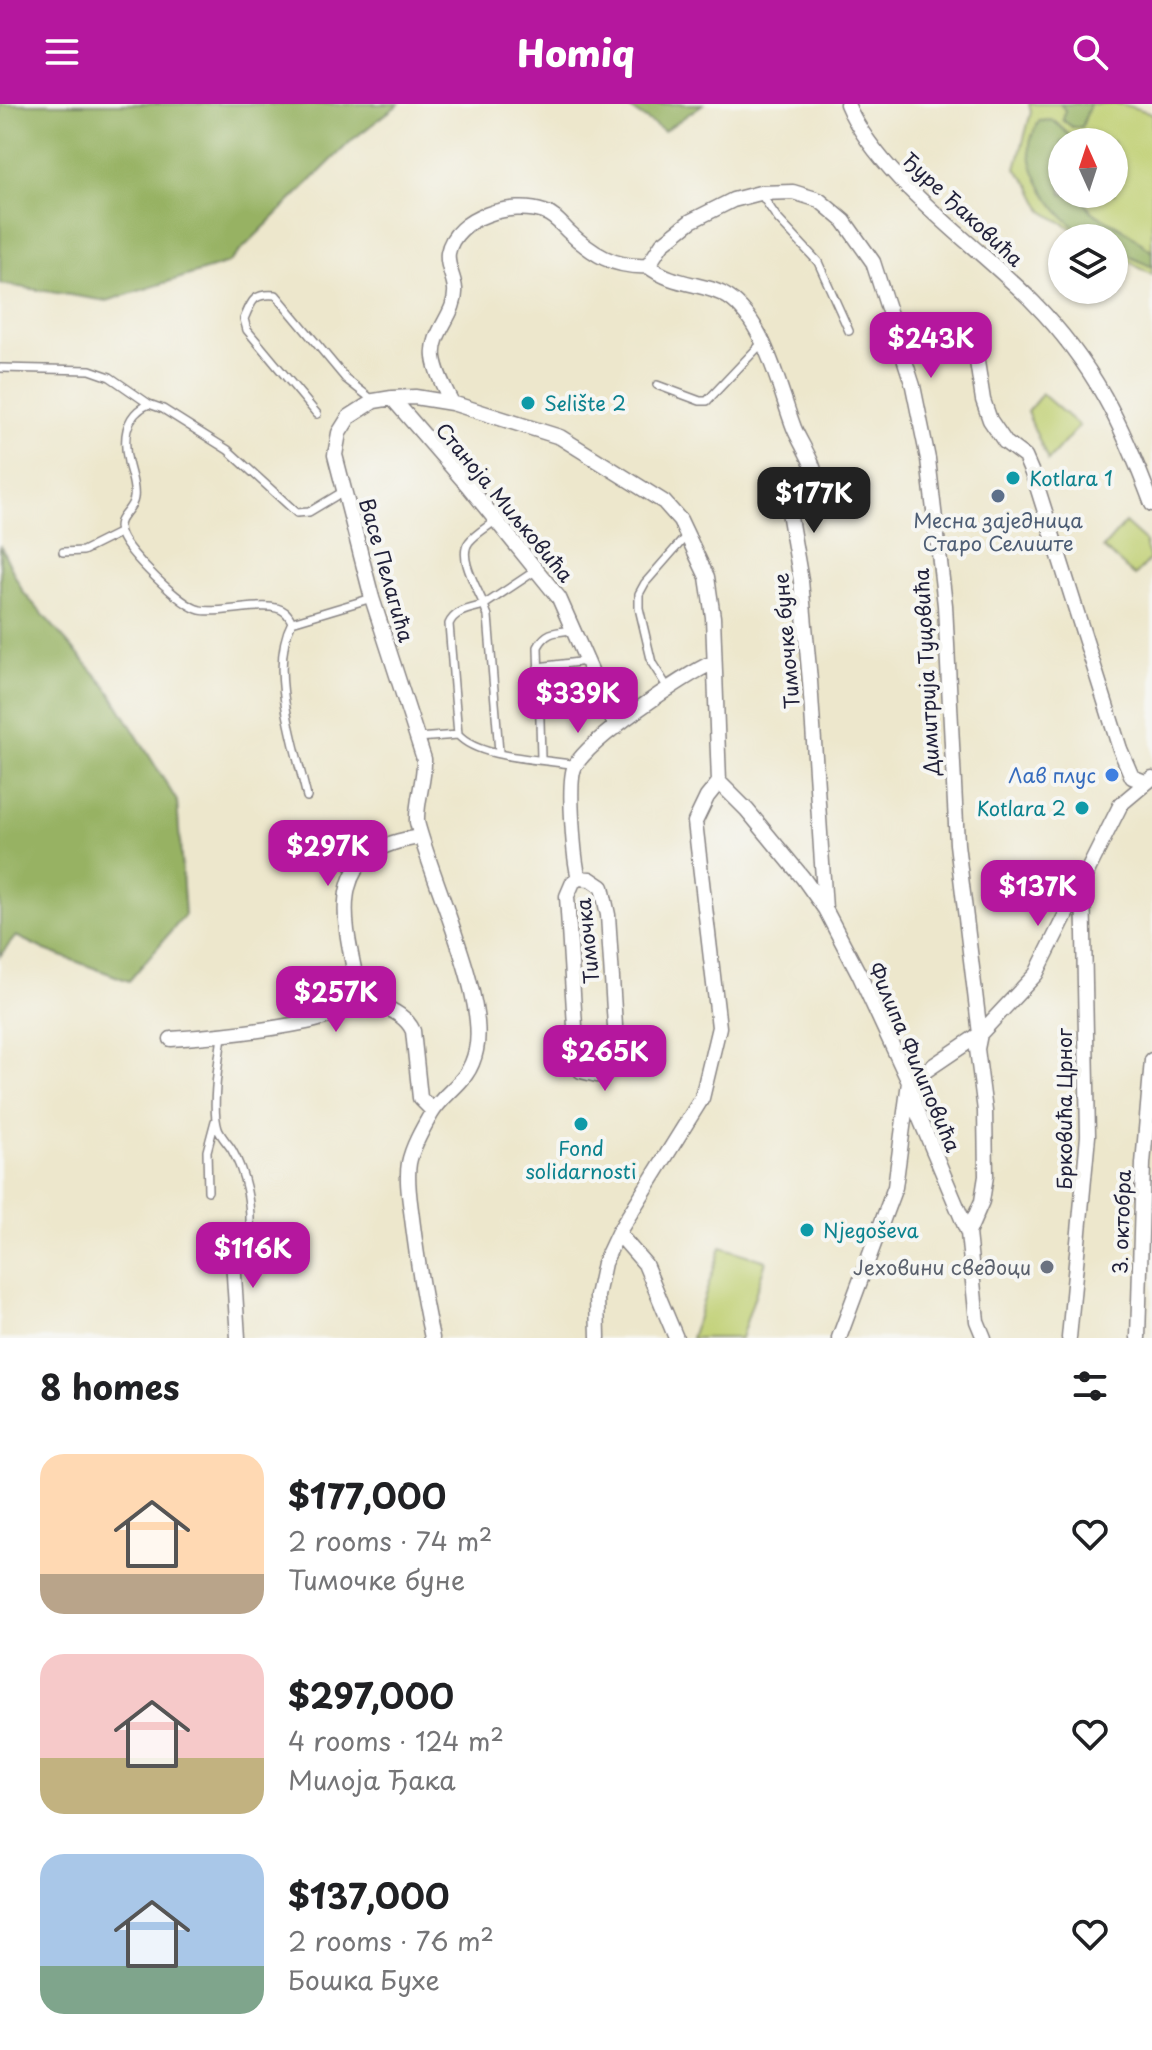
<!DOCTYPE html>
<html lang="en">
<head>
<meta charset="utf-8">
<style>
	body { margin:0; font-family:"Playpen Sans",sans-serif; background:#f2f2f2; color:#202124; height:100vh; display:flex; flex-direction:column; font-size:30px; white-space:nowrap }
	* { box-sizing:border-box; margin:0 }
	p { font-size:26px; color:#757577 }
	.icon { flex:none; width:44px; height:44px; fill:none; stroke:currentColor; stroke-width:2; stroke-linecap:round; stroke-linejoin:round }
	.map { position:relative; height:1234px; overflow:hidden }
	.panel { display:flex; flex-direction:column; background:#fff; flex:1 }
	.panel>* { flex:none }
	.needle { width:52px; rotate:357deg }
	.fabs { position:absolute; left:1048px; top:24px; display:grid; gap:16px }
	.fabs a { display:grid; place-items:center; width:80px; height:80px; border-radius:50%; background:#fff; box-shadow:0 2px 6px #0004; font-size:40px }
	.price { position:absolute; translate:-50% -68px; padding:0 18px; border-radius:16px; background:#b5179e; color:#fff; font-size:26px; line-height:52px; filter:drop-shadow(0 2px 4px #0008) }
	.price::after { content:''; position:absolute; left:50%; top:48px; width:24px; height:18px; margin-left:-12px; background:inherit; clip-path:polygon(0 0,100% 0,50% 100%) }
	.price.current { background:#222; color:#fff }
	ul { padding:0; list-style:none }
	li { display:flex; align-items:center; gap:24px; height:200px; padding:0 40px }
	li span { display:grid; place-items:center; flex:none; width:224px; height:160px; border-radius:24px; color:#555 }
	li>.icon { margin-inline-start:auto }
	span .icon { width:96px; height:96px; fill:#fffc; stroke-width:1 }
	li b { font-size:34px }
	h2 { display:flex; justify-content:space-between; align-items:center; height:96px; padding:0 40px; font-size:34px }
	header { display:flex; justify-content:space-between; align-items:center; height:104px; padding:0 40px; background:#b5179e; color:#fff; font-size:36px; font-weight:800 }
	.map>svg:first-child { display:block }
	.green { fill:#bfcf71; stroke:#707856; stroke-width:2; fill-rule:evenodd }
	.forest { fill:#97b263; stroke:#5c6a4f; stroke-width:2 }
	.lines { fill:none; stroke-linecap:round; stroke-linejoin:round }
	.lane-casing { stroke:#888484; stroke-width:10 }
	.street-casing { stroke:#888484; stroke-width:17 }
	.lane { stroke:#fff; stroke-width:7 }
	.street { stroke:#fff; stroke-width:14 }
	.culture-dot { fill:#0f9aa8; stroke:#f6f6f2; stroke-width:3 }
	.service-dot { fill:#5c6f8a; stroke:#f6f6f2; stroke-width:3 }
	.shop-dot { fill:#3f7fe0; stroke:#f6f6f2; stroke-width:3 }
	.worship-dot { fill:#6b7280; stroke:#f6f6f2; stroke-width:3 }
	.labels { text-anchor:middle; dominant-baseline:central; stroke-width:8; stroke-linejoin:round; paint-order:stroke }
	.street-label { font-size:20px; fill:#22223b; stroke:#f6f6f2 }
	.culture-label { font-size:20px; fill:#0d838f; stroke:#f6f6f2; text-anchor:start }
	.service-label { font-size:20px; fill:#4e5e75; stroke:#f6f6f2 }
	.shop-label { font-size:20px; fill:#366cbe; stroke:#f6f6f2; text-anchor:end }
	.worship-label { font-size:20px; fill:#5b616d; stroke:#f6f6f2; text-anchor:end }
</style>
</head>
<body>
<header><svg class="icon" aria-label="menu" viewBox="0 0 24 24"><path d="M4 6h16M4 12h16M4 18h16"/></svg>Homiq<svg class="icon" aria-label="search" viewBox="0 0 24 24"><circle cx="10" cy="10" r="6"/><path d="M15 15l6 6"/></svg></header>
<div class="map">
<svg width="1152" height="1234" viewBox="0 0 1152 1234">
	<rect width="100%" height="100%" fill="#f6f6f2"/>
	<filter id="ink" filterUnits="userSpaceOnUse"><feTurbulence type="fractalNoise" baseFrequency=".0125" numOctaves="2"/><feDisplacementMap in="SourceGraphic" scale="16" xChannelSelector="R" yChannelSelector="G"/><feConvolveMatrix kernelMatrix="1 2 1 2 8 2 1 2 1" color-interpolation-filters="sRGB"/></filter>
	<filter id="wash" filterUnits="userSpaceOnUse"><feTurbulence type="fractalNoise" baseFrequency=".006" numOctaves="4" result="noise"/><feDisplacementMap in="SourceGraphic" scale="32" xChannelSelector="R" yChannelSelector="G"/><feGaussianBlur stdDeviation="1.8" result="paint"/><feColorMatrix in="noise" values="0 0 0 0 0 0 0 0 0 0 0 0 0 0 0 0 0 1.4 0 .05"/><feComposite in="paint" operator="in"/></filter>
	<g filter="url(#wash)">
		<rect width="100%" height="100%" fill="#ede7cc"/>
		<path class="green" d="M1029 0H1121L1152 9V171L1114 149V134H1088L1043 107 1030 81 1016 65 1031 8ZM1062 38H1114V90H1062Z
			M1042 290 1079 322 1048 357 1027 308Z
			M1125 419 1144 436 1150 455 1135 472 1103 444Z
			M721 1143 766 1157 741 1234H691Z"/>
		<path class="forest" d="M0 0H399L352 36 228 159 107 197 0 180Z
			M623 0H703L664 27Z
			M1060 0H1090L1082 23H1072L1063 16 1065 6Z
			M1053 16 1077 38H1062V90H1083C1086 109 1099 112 1114 120 1128 127 1140 138 1152 148V163L1114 145V134C1106 134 1096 136 1089 132 1061 119 1027 72 1030 40 1030 33 1036 24 1039 17Z
			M0 441 23 488 107 583 177 697 185 811 129 877 45 846 16 832 0 852Z"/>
	</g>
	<g filter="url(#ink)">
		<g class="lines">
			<defs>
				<path id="lane" d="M760 89 778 115 818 158 849 227
					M0 264 90 266 110 273 149 300 163 305 228 346 297 409 309 408 344 387
					M657 281 700 297H707L762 239
					M149 300C124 311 123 335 128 358 130 369 136 382 134 394 132 409 113 413 121 431 128 449 181 502 200 506 220 511 270 495 285 508 288 510 290 514 292 518
					M317 310 247 226 244 215C252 196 254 189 276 191L346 275 374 297
					M495 417C487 423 475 430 469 438 457 453 478 485 484 501 471 505 455 506 449 520L458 631C479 655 545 655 576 661
					M63 448 83 447 119 429
					M292 518C267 565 296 644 307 693
					M292 518 372 494
					M538 563 587 557
					M668 584 652 559 639 504V490L645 479 687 431
					M417 634 458 631
					M499 648 488 512 484 501 535 467
					M541 654 538 543C546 527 556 528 573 526
					M222 932C219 955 211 1004 218 1025 221 1033 228 1039 232 1046 245 1069 251 1098 250 1124
					M208 1087 207 1047 215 1017"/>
				<path id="street" d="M847 0C879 75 975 139 1033 198 1094 260 1122 320 1152 400
					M648 162C675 183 705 178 728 193 765 217 779 285 794 324 799 337 817 363 815 375 812 389 793 394 789 408L801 477 810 577 825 805
					M973 232 983 296 990 316 1005 338 1025 353 1035 376 1120 645 1132 673 1145 678
					M392 294 469 383 559 494 616 623
					M452 299C445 285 436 269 434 253 431 228 457 210 455 185 454 172 446 162 448 149 455 112 513 97 544 108 554 111 561 120 568 127 592 150 614 164 648 162L662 140 691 117 733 96 760 89 793 88 819 96 844 117 873 158 913 282 928 355 945 501 957 740 980 930 977 945 985 1007 986 1072 982 1097 968 1129
					M719 678 747 706 803 774 825 805 859 870 909 978 915 1003 968 1129 977 1217 984 1234
					M579 774 590 775 602 783 608 811 617 954 612 965 597 971 581 967 577 955 567 792 573 778Z
					M579 774C574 757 567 676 575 662 590 635 684 571 714 558
					M362 903C348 829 314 746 421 733
					M171 935C217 932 262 927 307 918 329 914 357 898 380 902 393 905 408 915 413 927L420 994 433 1007
					M618 1129 645 1160 676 1234
					M232 1140 238 1234
					M432 1234C423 1194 417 1154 412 1114 410 1097 406 1077 409 1059 412 1043 423 1024 431 1010 446 985 469 980 476 946 488 894 431 775 417 718 416 696 425 676 424 655L372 494 335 351 339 329 349 313 374 297 392 294 415 293 452 299 560 333 664 398 680 416 707 473 713 513 719 678
					M598 1234 597 1192 604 1159 618 1129 702 994 719 923 695 718 707 693 719 678
					M839 1234 895 1083 909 978 980 930 1036 870 1121 700 1152 674
					M1069 1234 1088 1032 1083 779
					M1138 1234 1143 1060 1152 956"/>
			</defs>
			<use href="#lane" class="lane-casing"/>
			<use href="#street" class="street-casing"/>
			<use href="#lane" class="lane"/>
			<use href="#street" class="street"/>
		</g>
	</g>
	<g class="culture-dot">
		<circle cx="528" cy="299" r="8"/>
		<circle cx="1013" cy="374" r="8"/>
		<circle cx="1082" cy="704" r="8"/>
		<circle cx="581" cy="1020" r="8"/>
		<circle cx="807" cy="1126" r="8"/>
	</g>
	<circle class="service-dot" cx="998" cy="392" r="8"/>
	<circle class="shop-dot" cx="1112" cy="671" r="8"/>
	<circle class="worship-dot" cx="1047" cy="1163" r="8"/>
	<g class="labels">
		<g class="street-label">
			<text transform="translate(963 105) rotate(43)">Ђуре Ђаковића</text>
			<text transform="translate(505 398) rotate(50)">Станоја Миљковића</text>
			<text transform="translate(387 466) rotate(74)">Васе Пелагића</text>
			<text transform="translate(786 537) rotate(-95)">Тимочке буне</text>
			<text transform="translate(926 568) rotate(-93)">Димитрија Туцовића</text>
			<text transform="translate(587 837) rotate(-96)">Тимочка</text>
			<text transform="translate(915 953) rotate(67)">Филипа Филиповића</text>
			<text transform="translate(1064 1005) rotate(-90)">Брковића Црног</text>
			<text transform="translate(1121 1118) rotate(-88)">3. октобра</text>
		</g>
		<g class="culture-label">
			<text x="544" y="299">Selište 2</text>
			<text x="1029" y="374">Kotlara 1</text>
			<text x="1066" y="704" text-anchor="end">Kotlara 2</text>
			<text x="581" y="1044" text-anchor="middle">Fond<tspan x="581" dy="23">solidarnosti</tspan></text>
			<text x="823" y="1126">Njegoševa</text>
		</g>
		<g class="service-label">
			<text x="998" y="416">Месна заједница<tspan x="998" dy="23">Старо Селиште</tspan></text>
		</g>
		<g class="shop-label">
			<text x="1096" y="671">Лав плус</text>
		</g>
		<g class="worship-label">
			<text x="1031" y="1163">Јеховини сведоци</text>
		</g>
	</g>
</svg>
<div class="fabs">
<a><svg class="needle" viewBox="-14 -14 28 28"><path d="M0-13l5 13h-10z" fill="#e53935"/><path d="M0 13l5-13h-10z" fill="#757577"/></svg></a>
<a><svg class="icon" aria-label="layers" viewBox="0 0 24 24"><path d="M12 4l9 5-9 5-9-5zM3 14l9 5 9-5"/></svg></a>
</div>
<b class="price" style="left:931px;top:276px">$243K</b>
<b class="price current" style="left:814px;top:431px">$177K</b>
<b class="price" style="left:578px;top:631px">$339K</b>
<b class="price" style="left:328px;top:784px">$297K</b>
<b class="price" style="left:1038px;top:824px">$137K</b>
<b class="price" style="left:336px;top:930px">$257K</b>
<b class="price" style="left:605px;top:989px">$265K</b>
<b class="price" style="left:253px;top:1186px">$116K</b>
</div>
<section class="panel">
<h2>8 homes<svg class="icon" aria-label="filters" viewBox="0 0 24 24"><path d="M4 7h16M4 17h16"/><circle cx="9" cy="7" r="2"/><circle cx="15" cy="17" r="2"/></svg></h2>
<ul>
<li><span style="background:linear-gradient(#ffd9b3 75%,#b9a48a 0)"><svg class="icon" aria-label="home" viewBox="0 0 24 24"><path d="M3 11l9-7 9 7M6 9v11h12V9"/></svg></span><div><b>$177,000</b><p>2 rooms · 74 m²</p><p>Тимочке буне</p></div><svg class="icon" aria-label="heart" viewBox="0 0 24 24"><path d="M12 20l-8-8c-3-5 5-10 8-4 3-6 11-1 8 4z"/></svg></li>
<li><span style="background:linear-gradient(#f6c9c9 65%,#c2b280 0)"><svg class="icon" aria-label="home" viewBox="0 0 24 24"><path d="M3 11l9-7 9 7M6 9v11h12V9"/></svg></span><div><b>$297,000</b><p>4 rooms · 124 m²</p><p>Милоја Ђака</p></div><svg class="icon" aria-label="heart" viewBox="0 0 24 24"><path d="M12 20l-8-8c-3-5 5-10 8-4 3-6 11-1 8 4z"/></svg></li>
<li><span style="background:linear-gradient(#a9c7e8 70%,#7fa58c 0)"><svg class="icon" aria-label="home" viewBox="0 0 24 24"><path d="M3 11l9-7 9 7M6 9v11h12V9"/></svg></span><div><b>$137,000</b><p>2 rooms · 76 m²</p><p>Бошка Бухе</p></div><svg class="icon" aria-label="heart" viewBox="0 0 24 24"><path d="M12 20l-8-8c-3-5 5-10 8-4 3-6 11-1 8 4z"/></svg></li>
</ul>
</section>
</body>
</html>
